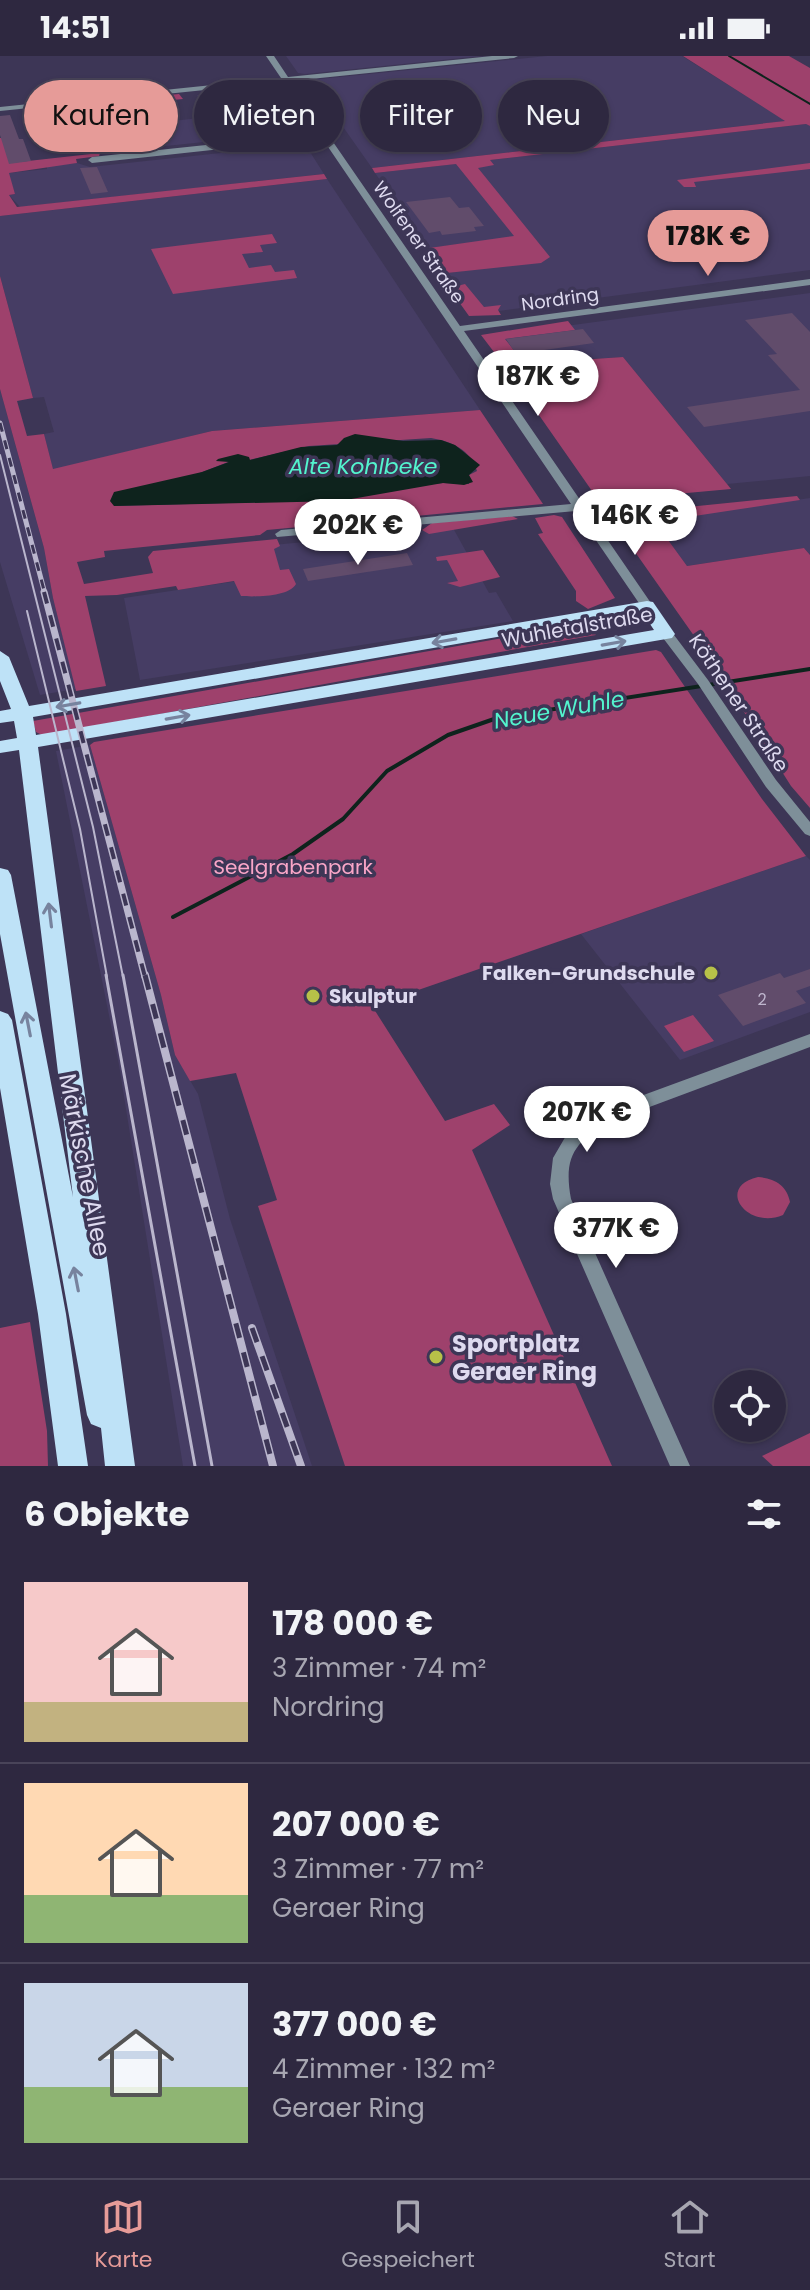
<!DOCTYPE html>
<html lang="de">
<head>
<meta charset="utf-8">
<style>
	body { margin:0; font-family:Poppins,sans-serif; background:#3a344b; color:#f1f3f6; height:100vh; display:flex; flex-direction:column; font-size:30px; white-space:nowrap }
	* { box-sizing:border-box; margin:0 }
	p { font-size:26px; color:#a7a6b1 }
	.icon { flex:none; width:44px; height:44px; fill:none; stroke:currentColor; stroke-width:2; stroke-linecap:round; stroke-linejoin:round }
	.map { position:relative; height:1410px; overflow:hidden }
	.drawer { display:flex; flex-direction:column; background:#2e2840; flex:1 }
	.drawer>* { flex:none }
	.banner { position:absolute; left:24px; top:24px; width:762px; height:72px; display:flex; gap:16px }
	.tools { position:absolute; left:714px; top:1314px; display:grid; gap:16px }
	.tools a { display:grid; place-items:center; width:72px; height:72px; border-radius:50%; background:#2e2840; box-shadow:0 2px 6px #0004,0 0 0 2px #494459; font-size:40px }
	.price { position:absolute; translate:-50% -68px; padding:0 18px; border-radius:28px; background:#fff; color:#222; font-size:26px; line-height:52px; filter:drop-shadow(0 2px 4px #0008) }
	.price::after { content:''; position:absolute; left:50%; top:48px; width:24px; height:18px; margin-left:-12px; background:inherit; clip-path:polygon(0 0,100% 0,50% 100%) }
	.price.selected { background:#e69b98; color:#111 }
	ul { padding:0; list-style:none }
	li { display:flex; align-items:center; gap:24px; height:200px; padding:0 24px }
	li+li { border-top:2px solid #494459 }
	li span { display:grid; place-items:center; flex:none; width:224px; height:160px; border-radius:0px; color:#555 }
	li>.icon { margin-inline-start:auto }
	span .icon { width:96px; height:96px; fill:#fffc; stroke-width:1 }
	li b { font-size:34px }
	h2 { display:flex; justify-content:space-between; align-items:center; height:96px; padding:0 24px; font-size:34px }
	.chip { padding:0 28px; border-radius:36px; background:#2e2840; box-shadow:0 2px 6px #0004,0 0 0 2px #494459; font-size:28px; line-height:72px }
	.chip.selected { background:#e69b98; color:#111 }
	.status { display:flex; justify-content:space-between; align-items:center; height:56px; padding:0 40px; background:#2e2840; direction:ltr }
	.status svg { height:22px; fill:currentColor }
	.tab-bar { display:flex; justify-content:space-around; align-items:center; height:112px; border-top:2px solid #494459; background:#2e2840; font-size:22px; color:#a7a6b1 }
	.tab-bar a { display:grid; justify-items:center; gap:4px }
	.tab-bar .selected { color:#e69b98 }
	.map>svg:first-child { display:block }
	.built { fill:#463d64 }
	.green { fill:#9e416c; fill-rule:evenodd }
	.water { fill:#0e231d }
	.lines { fill:none; stroke-linecap:round; stroke-linejoin:round }
	.stream-far1 { stroke:#0e231d; stroke-width:2 }
	.stream { stroke:#0e231d; stroke-width:4 }
	.building { fill:#614c6b }
	.minor { fill:#7e8f99; fill-rule:evenodd }
	.major { fill:#bee2f7; fill-rule:evenodd }
	.tram-far1 { stroke:#bab6cd; stroke-width:2 }
	.tram { stroke:#bab6cd; stroke-width:3 }
	.rail-far2-casing { stroke:#bab6cd; stroke-width:5 }
	.rail-far1-casing { stroke:#bab6cd; stroke-width:7 }
	.rail-casing { stroke:#bab6cd; stroke-width:8 }
	.rail-far2 { stroke:#3d3656; stroke-width:3; stroke-dasharray:9; stroke-linecap:butt }
	.rail-far1 { stroke:#3d3656; stroke-width:4; stroke-dasharray:12; stroke-linecap:butt }
	.rail { stroke:#3d3656; stroke-width:5; stroke-dasharray:15; stroke-linecap:butt }
	.oneway { stroke:#77839e }
	.poi-dot { fill:#b7c148; stroke:#3d3656; stroke-width:3 }
	.labels { text-anchor:middle; dominant-baseline:central; stroke-width:7; stroke-linejoin:round; paint-order:stroke }
	.number-label { font-size:16px; fill:#bfb6ce }
	.far-street-label { font-size:18px; fill:#dedaef; stroke:#3d3656 }
	.street-label { font-size:20px; fill:#dedaef; stroke:#3d3656 }
	.park-label { font-size:20px; fill:#faa6c8; stroke:#3d3656 }
	.poi-label { font-size:20px; font-weight:bold; fill:#dedaef; stroke:#3d3656; text-anchor:end }
	.water-label { font-size:22px; font-style:italic; fill:#53f4ce; stroke:#3d3656 }
	.near-street-label { font-size:24px; fill:#dedaef; stroke:#3d3656 }
	.near-poi-label { font-size:24px; font-weight:bold; fill:#dedaef; stroke:#3d3656; text-anchor:start }
</style>
</head>
<body>
<div class="status"><b>14:51</b><svg viewBox="0 0 49 12"><path d="M0 12V9h3v3zM5 12V6h3v6zM10 12V3h3v9zM15 12V0h3v12zM26 1h20v11H26zM47 4h2v5h-2z"/></svg></div>
<div class="map">
<svg width="810" height="1410" viewBox="0 0 810 1410">
	<rect width="100%" height="100%" fill="#3d3656"/>
	<path class="built" d="M286 0H481L305 18 298 17Z
		M547 0H682L786 65 372 112 310 24Z
		M268 32 298 76 128 94 117 71 209 61 197 39Z
		M806 68 810 70V214L476 258 447 217 534 206 515 181 429 192 375 117Z
		M305 88 324 118 20 151 9 139 15 138 8 117 47 113V110L77 107 90 111Z
		M327 123 480 354 212 375 53 414 44 378 54 376 44 341 33 342 0 220V160Z
		M810 237V420L727 428 623 301 512 308 492 280Z
		M0 333 44 492 53 542 76 633 40 639 0 506Z
		M810 442V499L804 492 687 510 654 465Z
		M453 472 489 537 496 536 513 565 140 624 124 542 277 519 273 489Z
		M90 689 161 939 175 999 198 1038 230 1163 312 1410H183L119 1009 56 695Z
		M806 800 810 804V956L680 1004 581 878Z"/>
	<path class="green" d="M683 0H789L810 12V70L806 68 490 104 494 109 478 112 550 201 541 207 447 217 429 192 514 180 456 108 375 117 372 112 785 65Z
		M268 29H274L304 75 300 78 225 85 297 76 268 32 212 37 211 34Z
		M179 38 183 43 27 59 23 54Z
		M0 82H6L10 107 100 97 99 100 76 103 77 107 9 117 15 138 9 139 17 151 324 118 327 123 0 160Z
		M810 107V113L694 126 696 131H684L677 124Z
		M272 178 277 187 260 189 263 196 242 198 249 212 271 209 275 216 294 214 297 222 173 238 151 193Z
		M0 220 33 342 17 345 27 380 44 378 53 413 212 375 480 354 543 448 267 474 260 479 104 495 105 501 77 506 84 528 153 517 148 501 153 495 277 483 280 490 274 493 280 514 289 513 296 528C289 541 254 541 241 540L234 525 178 534 176 530 117 539 85 540 106 630 76 635 53 542 44 492 0 333ZM431 382C451 385 471 394 477 415L469 419V428L443 427 263 446 114 450 236 403 216 405 238 399 249 404 309 390Z
		M465 228 484 251 501 249 498 254 501 259 469 260 449 232Z
		M568 265 575 274 505 283 516 297 497 300 481 279Z
		M623 301 727 428 731 433 599 445 504 309Z
		M797 440 800 444 655 466 687 510 804 492 810 499V752L791 730 711 604 609 459Z
		M554 459 562 461 615 542 588 553 576 545V535L538 478 543 477 535 462Z
		M512 460 518 463 429 478 422 474 432 467Z
		M483 494 500 521 460 531 447 527 458 525 447 504 437 505 436 501Z
		M588 567 596 579C411 611 227 647 42 679L36 676 33 665Z
		M656 594 661 596 762 743 806 800 372 950 445 1065 494 1048 510 1069 472 1094 612 1410H345L258 1150 277 1144 236 1017 190 1025 175 999 161 939 90 689 94 686Z
		M693 959 714 985 684 996 664 970Z
		M758 1121C774 1122 787 1129 790 1146L783 1159C747 1174 715 1131 758 1121Z
		M30 1266 47 1375 48 1410H0V1272Z
		M810 1377V1410H773L762 1400Z"/>
	<path class="water" d="M355 378 403 385 441 384 455 389 480 409 469 419 473 426 464 429 443 427 340 445 114 450 110 445 114 436 202 416 229 406 216 405 218 403 238 398 249 401 250 404 301 391 337 389 344 382Z"/>
	<g class="lines">
		<path class="stream-far1" d="M729 0 810 48"/>
		<path class="stream" d="M173 861 293 798 343 763 387 715 448 679 497 662 810 613"/>
	</g>
	<path class="building" d="M10 59 19 83H23L31 105 9 108 0 79V60Z
		M97 111 108 136 91 138 80 112Z
		M450 141 459 152 469 151 484 170 474 171 476 175 442 179 440 175 429 177 406 146Z
		M792 257 810 276V355L704 371 687 351 800 334 768 299 777 298 745 264Z
		M583 273 594 287 516 298 506 283Z
		M407 497 413 509 308 525 303 513Z
		M810 913V930L796 935 806 947 743 970 718 939 780 917 784 922Z"/>
	<g class="lines">
		<path class="minor" d="M266 0H274L288 21 492 0H518L514 2 291 25 460 270 810 223V229L464 275 653 550 651 553H643L576 455 277 481 275 478 281 474 571 448 322 82 92 107 88 104 92 101 319 77 284 26 0 55V51L281 22Z
			M666 574 671 575 708 624 776 724 810 766V780L805 778 766 731 698 628 660 578Z
			M810 978V991L612 1065C575 1085 563 1100 571 1143L690 1410H670L553 1143 550 1128 553 1102 567 1078 587 1062 600 1055Z"/>
		<path class="major" d="M647 545 653 546 675 578 672 582 38 691 135 1410H105L101 1372 91 1368 87 1359 0 878V812L8 814 11 819 73 1141 19 694 0 697V685L17 682 14 665 0 667V655L11 653 0 625V595L9 601 29 650ZM642 556 654 574 36 679 33 661Z
			M0 955 8 958 12 964 66 1258 88 1410H58L38 1258 0 1032Z"/>
		<path class="tram-far1" d="M0 399 93 771 123 921
			M27 555 80 773 107 921"/>
		<path class="tram" d="M106 919 195 1410
			M123 919 212 1410"/>
		<defs>
			<path id="rail-far2" d="M0 367 45 538"/>
			<path id="rail-far1" d="M44 536 145 921"/>
			<path id="rail" d="M145 919 273 1410
				M252 1272 301 1410"/>
		</defs>
		<use href="#rail-far2" class="rail-far2-casing"/>
		<use href="#rail-far1" class="rail-far1-casing"/>
		<use href="#rail" class="rail-casing"/>
		<use href="#rail-far2" class="rail-far2"/>
		<use href="#rail-far1" class="rail-far1"/>
		<use href="#rail" class="rail"/>
	</g>
	<defs><path id="oneway-shaft" d="M-6 0H5M1.5-3L5.5 0L1.5 3" fill="none" stroke-width="1.6" stroke-linecap="round" stroke-linejoin="round" transform="scale(2)"/></defs>
	<g class="oneway">
		<use href="#oneway-shaft" transform="translate(444 585) rotate(170)"/>
		<use href="#oneway-shaft" transform="translate(614 587) rotate(-10)"/>
		<use href="#oneway-shaft" transform="translate(68 649) rotate(170)"/>
		<use href="#oneway-shaft" transform="translate(178 661) rotate(-10)"/>
		<use href="#oneway-shaft" transform="translate(50 859) rotate(-97)"/>
		<use href="#oneway-shaft" transform="translate(28 968) rotate(-101)"/>
		<use href="#oneway-shaft" transform="translate(76 1223) rotate(-101)"/>
	</g>
	<g class="poi-dot">
		<circle cx="711" cy="917" r="8"/>
		<circle cx="313" cy="940" r="8"/>
		<circle cx="436" cy="1301" r="8"/>
	</g>
	<g class="labels">
		<g class="number-label">
			<text x="762" y="943">2</text>
		</g>
		<g class="far-street-label">
			<text transform="translate(419 186) rotate(55)">Wolfener Straße</text>
			<text transform="translate(560 243) rotate(-8)">Nordring</text>
		</g>
		<g class="street-label">
			<text transform="translate(577 571) rotate(-10)">Wuhletalstraße</text>
			<text transform="translate(739 647) rotate(56)">Köthener Straße</text>
		</g>
		<g class="park-label">
			<text x="293" y="811">Seelgrabenpark</text>
		</g>
		<g class="poi-label">
			<text x="695" y="917">Falken-Grundschule</text>
			<text x="329" y="940" text-anchor="start">Skulptur</text>
		</g>
		<g class="water-label">
			<text x="363" y="410">Alte Kohlbeke</text>
			<text transform="translate(559 654) rotate(-10)">Neue Wuhle</text>
		</g>
		<g class="near-street-label">
			<text transform="translate(85 1109) rotate(79)">Märkische Allee</text>
		</g>
		<g class="near-poi-label">
			<text x="452" y="1287">Sportplatz<tspan x="452" dy="28">Geraer Ring</tspan></text>
		</g>
	</g>
</svg>
<div class="tools">
<a><svg class="icon" aria-label="locate" viewBox="0 0 24 24"><circle cx="12" cy="12" r="6"/><path d="M12 2v4M12 18v4M2 12h4M18 12h4"/></svg></a>
</div>
<b class="price selected" style="left:708px;top:222px">178K €</b>
<b class="price" style="left:538px;top:362px">187K €</b>
<b class="price" style="left:635px;top:501px">146K €</b>
<b class="price" style="left:358px;top:511px">202K €</b>
<b class="price" style="left:587px;top:1098px">207K €</b>
<b class="price" style="left:616px;top:1214px">377K €</b>
<div class="banner">
<a class="chip selected">Kaufen</a>
<a class="chip">Mieten</a>
<a class="chip">Filter</a>
<a class="chip">Neu</a>
</div>
</div>
<section class="drawer">
<h2>6 Objekte<svg class="icon" aria-label="filters" viewBox="0 0 24 24"><path d="M4 7h16M4 17h16"/><circle cx="9" cy="7" r="2"/><circle cx="15" cy="17" r="2"/></svg></h2>
<ul>
<li><span style="background:linear-gradient(#f6c9c9 75%,#c2b280 0)"><svg class="icon" aria-label="home" viewBox="0 0 24 24"><path d="M3 11l9-7 9 7M6 9v11h12V9"/></svg></span><div><b>178 000 €</b><p>3 Zimmer · 74 m²</p><p>Nordring</p></div></li>
<li><span style="background:linear-gradient(#ffd9b3 70%,#8fb573 0)"><svg class="icon" aria-label="home" viewBox="0 0 24 24"><path d="M3 11l9-7 9 7M6 9v11h12V9"/></svg></span><div><b>207 000 €</b><p>3 Zimmer · 77 m²</p><p>Geraer Ring</p></div></li>
<li><span style="background:linear-gradient(#c9d6e8 65%,#8fb573 0)"><svg class="icon" aria-label="home" viewBox="0 0 24 24"><path d="M3 11l9-7 9 7M6 9v11h12V9"/></svg></span><div><b>377 000 €</b><p>4 Zimmer · 132 m²</p><p>Geraer Ring</p></div></li>
</ul>
</section>
<nav class="tab-bar">
<a class="selected"><svg class="icon" aria-label="map" viewBox="0 0 24 24"><path d="M3 6l6-2 6 2 6-2v14l-6 2-6-2-6 2zM9 4v14M15 6v14"/></svg>Karte</a>
<a><svg class="icon" aria-label="saved" viewBox="0 0 24 24"><path d="M7 4h10v16l-5-4-5 4z"/></svg>Gespeichert</a>
<a><svg class="icon" aria-label="home" viewBox="0 0 24 24"><path d="M3 11l9-7 9 7M6 9v11h12V9"/></svg>Start</a>
</nav>
</body>
</html>
